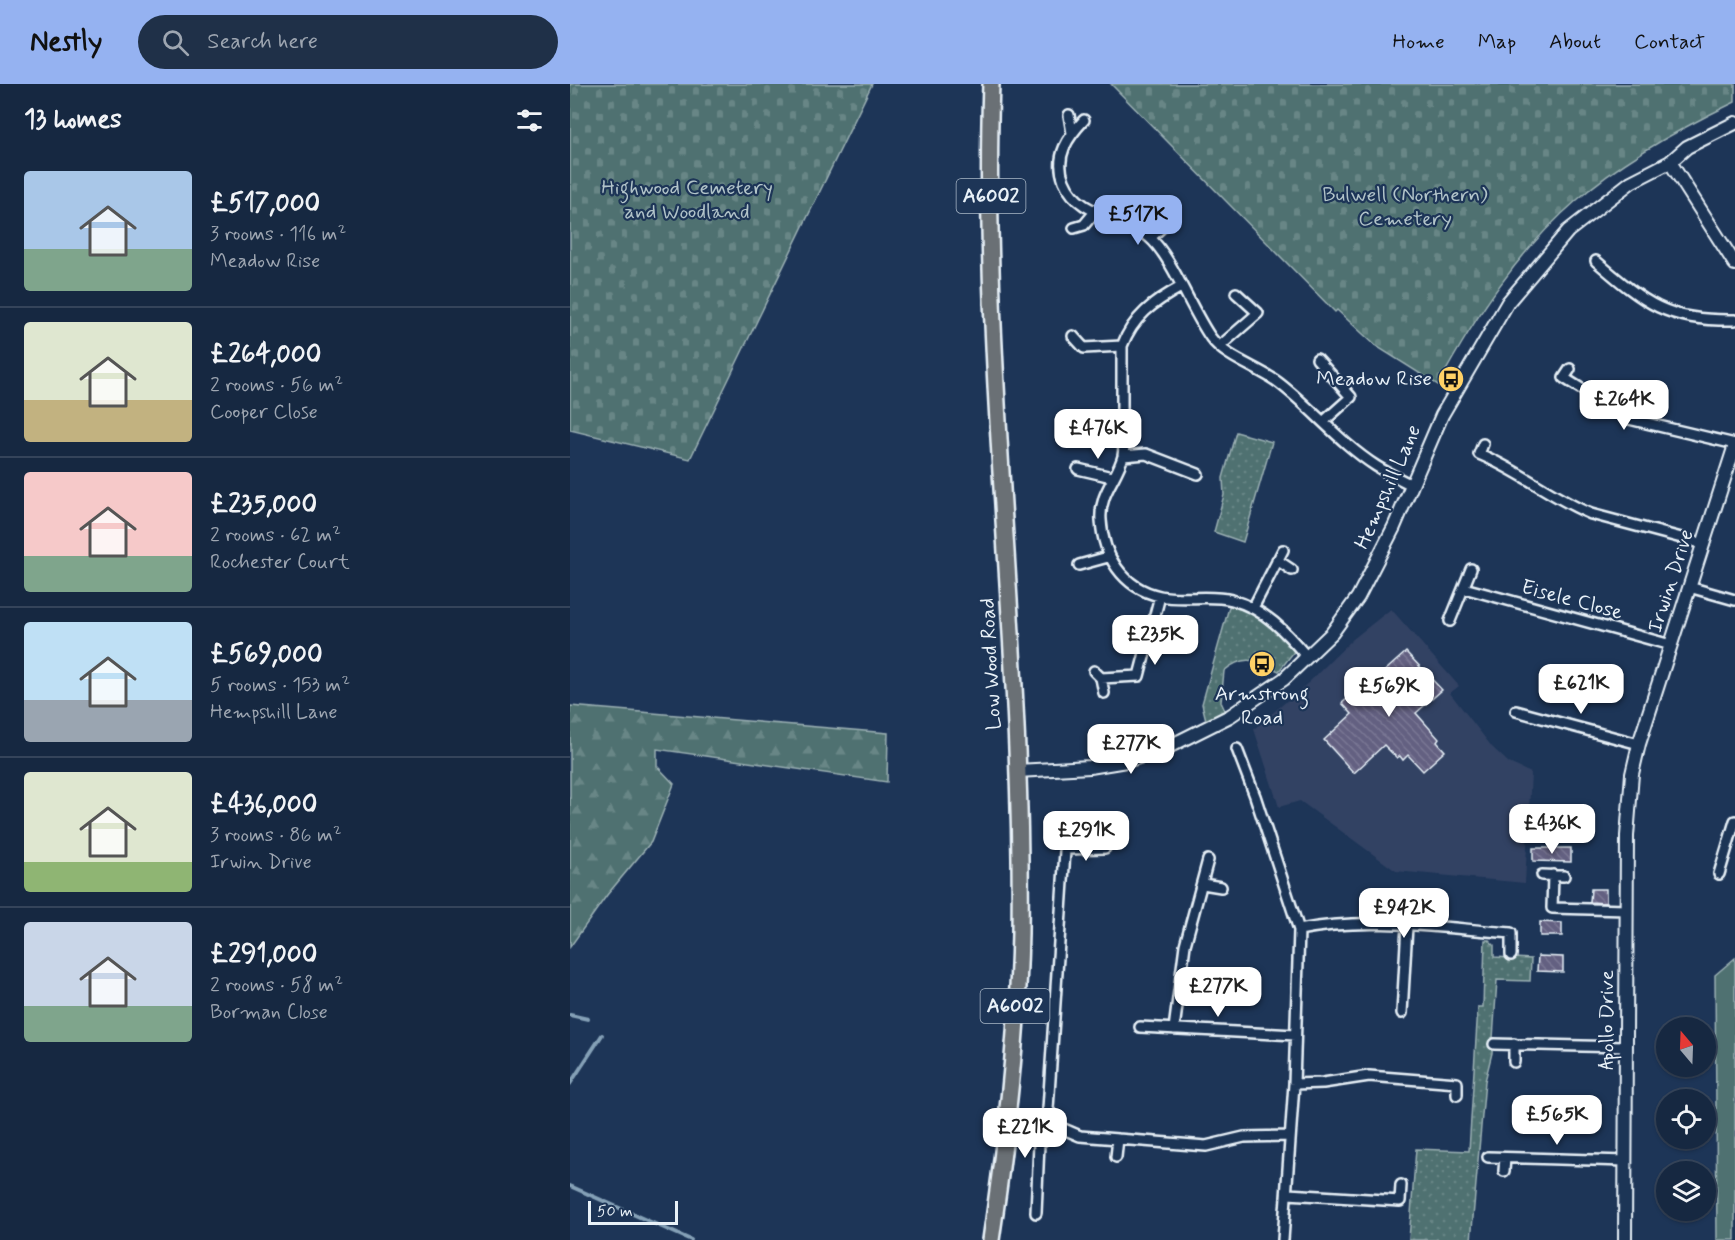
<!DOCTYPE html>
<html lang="en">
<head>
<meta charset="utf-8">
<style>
	body { margin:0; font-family:Mynerve,sans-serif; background:#1f3048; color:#f1f3f6; height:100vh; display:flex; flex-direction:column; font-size:22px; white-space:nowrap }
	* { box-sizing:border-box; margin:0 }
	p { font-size:20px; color:#9ea6b1 }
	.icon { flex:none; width:33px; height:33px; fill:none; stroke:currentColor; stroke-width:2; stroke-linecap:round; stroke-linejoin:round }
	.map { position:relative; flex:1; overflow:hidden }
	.panel { display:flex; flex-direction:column; background:#162841; width:570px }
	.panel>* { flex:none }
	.needle { width:39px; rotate:341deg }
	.controls { position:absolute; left:1086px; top:933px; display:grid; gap:12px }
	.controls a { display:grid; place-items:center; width:60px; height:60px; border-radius:50%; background:#162841; box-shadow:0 2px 4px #0004,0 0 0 2px #35445a; font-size:30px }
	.scale { position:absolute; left:18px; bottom:15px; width:90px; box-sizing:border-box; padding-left:6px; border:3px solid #e8f1f8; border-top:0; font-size:16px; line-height:21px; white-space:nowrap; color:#e8f1f8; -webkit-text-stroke:4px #1d3557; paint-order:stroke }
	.price { position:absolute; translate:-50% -51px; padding:0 14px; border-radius:12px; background:#fff; color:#222; font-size:20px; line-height:39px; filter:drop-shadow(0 2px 3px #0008) }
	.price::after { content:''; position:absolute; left:50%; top:36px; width:18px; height:14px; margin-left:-9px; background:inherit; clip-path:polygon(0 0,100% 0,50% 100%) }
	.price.on { background:#95b2f1; color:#111 }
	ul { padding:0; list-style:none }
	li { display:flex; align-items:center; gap:18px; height:150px; padding:0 24px }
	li+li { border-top:2px solid #35445a }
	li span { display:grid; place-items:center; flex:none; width:168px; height:120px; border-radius:6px; color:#555 }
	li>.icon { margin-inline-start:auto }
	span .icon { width:72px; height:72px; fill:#fffc; stroke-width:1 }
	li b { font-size:26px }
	h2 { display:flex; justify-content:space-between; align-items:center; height:72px; padding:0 24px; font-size:26px }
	header { display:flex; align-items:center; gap:36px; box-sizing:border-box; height:84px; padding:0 30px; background:#95b2f1; color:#111 }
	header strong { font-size:28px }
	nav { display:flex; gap:33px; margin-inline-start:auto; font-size:21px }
	.search { width:420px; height:54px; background:#1f3048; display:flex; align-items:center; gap:15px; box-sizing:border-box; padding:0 21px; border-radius:33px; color:#9ea6b1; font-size:22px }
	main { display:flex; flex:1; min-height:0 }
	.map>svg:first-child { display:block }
	.built { fill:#324264 }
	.grass { fill:url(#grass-dots); stroke:#9cb1b4; stroke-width:1.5 }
	.forest { fill:url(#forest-firs); stroke:#9cb1b4; stroke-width:1.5 }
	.cemetery { fill:url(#cemetery-stones); stroke:#9cb1b4; stroke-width:1.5 }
	.green { fill:#4f7171; stroke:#9cb1b4; stroke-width:1.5 }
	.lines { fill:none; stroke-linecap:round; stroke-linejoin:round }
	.stream { stroke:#85a1b7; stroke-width:4 }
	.building { fill:url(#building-back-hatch); stroke:#e8f1f8; stroke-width:1.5 }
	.minor-casing { stroke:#e8f1f8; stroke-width:14 }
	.tertiary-casing { stroke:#e8f1f8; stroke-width:16 }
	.primary-casing { stroke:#e8f1f8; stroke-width:20 }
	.minor { stroke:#1d3557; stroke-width:9 }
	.tertiary { stroke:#1d3557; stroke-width:12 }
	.primary { stroke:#6a7074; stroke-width:15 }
	.labels { text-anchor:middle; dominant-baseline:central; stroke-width:4.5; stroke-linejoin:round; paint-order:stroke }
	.shield { fill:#1d3557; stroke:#abb9c8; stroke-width:1.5 }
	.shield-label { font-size:20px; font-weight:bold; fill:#e8f1f8 }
	.park-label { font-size:21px; fill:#b2c4c9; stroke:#1d3557 }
	.poi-label { font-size:21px; fill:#e8f1f8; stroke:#1d3557; text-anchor:end }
	.street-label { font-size:21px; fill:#e8f1f8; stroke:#1d3557 }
</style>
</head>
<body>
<header>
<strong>Nestly</strong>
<div class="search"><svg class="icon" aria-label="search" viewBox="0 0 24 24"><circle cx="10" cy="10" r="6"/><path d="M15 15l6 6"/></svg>Search here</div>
<nav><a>Home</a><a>Map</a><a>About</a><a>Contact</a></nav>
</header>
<main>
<section class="panel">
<h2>13 homes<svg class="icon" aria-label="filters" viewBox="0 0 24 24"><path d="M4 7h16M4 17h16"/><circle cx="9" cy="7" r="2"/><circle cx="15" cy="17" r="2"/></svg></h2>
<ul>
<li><span style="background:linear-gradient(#a9c7e8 65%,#7fa58c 0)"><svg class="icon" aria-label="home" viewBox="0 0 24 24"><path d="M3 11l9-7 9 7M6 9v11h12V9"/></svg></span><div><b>£517,000</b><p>3 rooms · 116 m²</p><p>Meadow Rise</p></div></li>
<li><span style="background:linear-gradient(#dfe7d0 65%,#c2b280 0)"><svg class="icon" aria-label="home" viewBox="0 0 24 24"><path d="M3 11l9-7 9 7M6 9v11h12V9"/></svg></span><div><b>£264,000</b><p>2 rooms · 56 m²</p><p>Cooper Close</p></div></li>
<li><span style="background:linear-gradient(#f6c9c9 70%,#7fa58c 0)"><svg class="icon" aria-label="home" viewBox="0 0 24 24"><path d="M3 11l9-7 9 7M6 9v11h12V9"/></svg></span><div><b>£235,000</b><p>2 rooms · 62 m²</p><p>Rochester Court</p></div></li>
<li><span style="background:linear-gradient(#bfe0f5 65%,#9aa5b1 0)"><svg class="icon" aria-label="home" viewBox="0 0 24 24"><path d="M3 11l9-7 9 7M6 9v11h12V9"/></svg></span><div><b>£569,000</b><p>5 rooms · 153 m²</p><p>Hempshill Lane</p></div></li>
<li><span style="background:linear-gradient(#dfe7d0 75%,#8fb573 0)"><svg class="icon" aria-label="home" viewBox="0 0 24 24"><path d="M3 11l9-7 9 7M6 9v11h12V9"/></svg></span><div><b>£436,000</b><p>3 rooms · 86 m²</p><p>Irwin Drive</p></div></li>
<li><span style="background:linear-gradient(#c9d6e8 70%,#7fa58c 0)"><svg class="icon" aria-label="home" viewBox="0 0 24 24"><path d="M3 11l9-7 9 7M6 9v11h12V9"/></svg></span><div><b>£291,000</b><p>2 rooms · 58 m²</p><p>Borman Close</p></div></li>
</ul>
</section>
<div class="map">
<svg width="1165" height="1156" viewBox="0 0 1165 1156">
	<defs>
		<pattern id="grass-dots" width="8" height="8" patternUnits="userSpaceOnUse" patternTransform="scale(1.5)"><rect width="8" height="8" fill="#4f7171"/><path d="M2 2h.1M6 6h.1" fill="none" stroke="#688686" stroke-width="1.8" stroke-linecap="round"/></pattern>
		<pattern id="forest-firs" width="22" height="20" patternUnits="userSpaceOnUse" patternTransform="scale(1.5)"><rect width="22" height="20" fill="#4f7171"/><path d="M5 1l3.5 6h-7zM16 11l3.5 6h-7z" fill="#688686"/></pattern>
		<pattern id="cemetery-stones" width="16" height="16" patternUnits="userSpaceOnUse" patternTransform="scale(1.5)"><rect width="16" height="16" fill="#4f7171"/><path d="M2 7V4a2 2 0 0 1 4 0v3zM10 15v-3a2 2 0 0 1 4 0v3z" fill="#688686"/></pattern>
		<pattern id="building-back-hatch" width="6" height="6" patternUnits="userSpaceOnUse" patternTransform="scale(1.5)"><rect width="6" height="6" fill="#636081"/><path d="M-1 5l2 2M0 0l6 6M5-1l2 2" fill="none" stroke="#797794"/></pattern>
	</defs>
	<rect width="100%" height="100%" fill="#1d3557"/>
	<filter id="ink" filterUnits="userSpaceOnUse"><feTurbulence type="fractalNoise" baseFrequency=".0167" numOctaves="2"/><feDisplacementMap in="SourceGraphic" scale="12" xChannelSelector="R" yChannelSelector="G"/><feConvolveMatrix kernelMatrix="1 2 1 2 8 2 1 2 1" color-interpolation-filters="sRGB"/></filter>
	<g filter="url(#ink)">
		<path class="built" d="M821 525 889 602 880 609 922 663 939 679 961 689 955 799 826 787 730 717 709 723 684 645 738 599 783 555Z"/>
		<path class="grass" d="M666 348 702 358 673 458 644 448 654 411 653 394Z
			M661 516 703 537 726 565 709 587C686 577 675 569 654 587L651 618 657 631 638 644 632 620Z
			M915 856H919L924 861V873L961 875 960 897 927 896 922 969 915 997 901 1156H839L846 1065 899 1067 908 923H913Z"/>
		<path class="forest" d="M0 622 318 649 317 698 87 665V682L104 700 81 758 37 811 0 863Z"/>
		<path class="cemetery" d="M0 0H302L120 375 0 346Z
			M541 0H1165V18C1111 44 1052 76 1007 116 948 167 905 233 868 301L806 262 767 226 765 228Z"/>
		<path class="green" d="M1165 874V1156H1147L1145 891Z"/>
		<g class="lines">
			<path class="stream" d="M0 931 18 935
				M0 1000 32 951
				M0 1102 121 1156"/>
		</g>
		<path class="building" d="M836 568 872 606 846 629 869 655 867 658 875 667 853 687 838 671 833 676 830 672 827 674 814 661 784 689 754 656 782 630 772 619 783 610 778 604 790 593 798 602Z
			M963 764H1001V778L963 777Z
			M1021 805H1036V819L1020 818Z
			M970 838 992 839V852H970Z
			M968 872 993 873V888L967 887Z"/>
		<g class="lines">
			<defs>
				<path id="minor" d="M499 31 502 49
					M514 36C498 53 484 72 494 97 509 134 552 130 579 153 601 171 622 228 641 254 657 275 688 283 709 299 743 325 770 359 806 382 817 389 830 395 842 401
					M504 144 514 141 524 129
					M580 154 602 134 590 121
					M1026 177C1076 220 1096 237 1165 236
					M611 203C583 218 563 233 552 262 552 288 552 314 552 340 553 350 555 362 553 372 548 393 529 409 531 436 533 471 552 504 590 512 613 517 639 510 662 516 695 525 716 548 737 573
					M503 252 514 264 552 262
					M649 263 688 229 666 209
					M747 275 781 313 753 338
					M1000 285 994 294 1059 335 1165 360
					M913 360 909 370C949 386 982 414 1021 430L1134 460
					M553 372 576 370 628 390
					M508 385 542 393
					M707 476 722 486
					M509 481 538 473
					M1119 503 1165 516
					M894 504 1101 561
					M683 524 713 466
					M880 537 901 485
					M524 587 531 594 534 609
					M531 594 569 592 590 512
					M946 627 1069 660
					M667 665 685 712 729 846 724 1000 713 1156
					M496 752 478 1025 489 1043 510 1052 636 1062 674 1053 719 1052
					M496 765 535 764
					M1149 790 1165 737
					M972 791 994 792
					M983 791 982 824 1057 826
					M633 800 651 803
					M729 846C798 832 872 844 941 849V871
					M832 929 837 842
					M570 943 725 951
					M604 945 615 861 638 776
					M924 960 1055 963
					M944 978V960
					M724 1000 753 999 799 992 887 999V1011
					M546 1073 548 1055
					M918 1073 1056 1077
					M934 1087 935 1074
					M718 1110 830 1117 831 1101
					M466 1129 469 1060 489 1043"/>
				<path id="tertiary" d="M1100 78 1165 180
					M447 687 520 683 556 677 594 665 660 632 714 595 762 549 788 513 824 443 872 331 938 218 998 147 1061 98 1100 78 1117 63 1165 39
					M1055 1156 1057 752 1062 690 1069 660 1165 361"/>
				<path id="primary" d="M421 0C411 283 454 566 450 849 448 951 436 1055 421 1156"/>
			</defs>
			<use href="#minor" class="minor-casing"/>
			<use href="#tertiary" class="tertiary-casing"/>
			<use href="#primary" class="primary-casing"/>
			<use href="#minor" class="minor"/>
			<use href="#tertiary" class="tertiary"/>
			<use href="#primary" class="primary"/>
		</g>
	</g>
	<defs>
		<symbol id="bus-disc" viewBox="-11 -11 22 22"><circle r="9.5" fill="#ffd166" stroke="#1d3557"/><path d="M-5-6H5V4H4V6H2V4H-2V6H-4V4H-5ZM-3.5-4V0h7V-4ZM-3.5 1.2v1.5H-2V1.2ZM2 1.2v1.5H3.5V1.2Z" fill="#111"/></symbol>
	</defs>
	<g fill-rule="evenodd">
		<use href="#bus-disc" x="866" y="280" width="30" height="30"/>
		<use href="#bus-disc" x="677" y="565" width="30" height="30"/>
	</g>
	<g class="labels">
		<g class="shield">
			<rect x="386.5" y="95" width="69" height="34" rx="4.5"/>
			<rect x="410.5" y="905" width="69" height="34" rx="4.5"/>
		</g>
		<g class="shield-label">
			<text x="421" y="112">A6002</text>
			<text x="445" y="922">A6002</text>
		</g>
		<g class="park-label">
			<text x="117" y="104">Highwood Cemetery<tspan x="117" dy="24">and Woodland</tspan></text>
			<text x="835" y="111">Bulwell (Northern)<tspan x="835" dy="24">Cemetery</tspan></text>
		</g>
		<g class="poi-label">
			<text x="862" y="295">Meadow Rise</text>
			<text x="692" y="610" text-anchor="middle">Armstrong<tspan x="692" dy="24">Road</tspan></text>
		</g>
		<g class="street-label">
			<text transform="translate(818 403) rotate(-66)">Hempshill Lane</text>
			<text transform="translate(1101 497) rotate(-72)">Irwin Drive</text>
			<text transform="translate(1002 516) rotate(15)">Eisele Close</text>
			<text transform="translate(421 580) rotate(-93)">Low Wood Road</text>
			<text transform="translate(1037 936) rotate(-90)">Apollo Drive</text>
		</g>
	</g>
</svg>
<div class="controls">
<a><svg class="needle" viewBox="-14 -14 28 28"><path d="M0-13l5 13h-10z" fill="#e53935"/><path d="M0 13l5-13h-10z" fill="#9ea6b1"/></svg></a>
<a><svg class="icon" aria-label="locate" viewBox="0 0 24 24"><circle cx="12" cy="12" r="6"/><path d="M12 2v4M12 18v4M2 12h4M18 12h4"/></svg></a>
<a><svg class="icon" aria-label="layers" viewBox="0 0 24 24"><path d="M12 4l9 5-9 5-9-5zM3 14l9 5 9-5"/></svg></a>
</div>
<div class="scale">50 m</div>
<b class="price on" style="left:568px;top:162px">£517K</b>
<b class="price" style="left:1054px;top:347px">£264K</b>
<b class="price" style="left:528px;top:376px">£476K</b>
<b class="price" style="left:585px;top:582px">£235K</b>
<b class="price" style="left:1011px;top:631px">£621K</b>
<b class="price" style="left:819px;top:634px">£569K</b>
<b class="price" style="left:561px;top:691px">£277K</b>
<b class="price" style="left:982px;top:771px">£436K</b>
<b class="price" style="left:516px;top:778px">£291K</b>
<b class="price" style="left:834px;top:855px">£942K</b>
<b class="price" style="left:648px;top:934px">£277K</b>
<b class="price" style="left:987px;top:1062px">£565K</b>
<b class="price" style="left:455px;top:1075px">£221K</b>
</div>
</main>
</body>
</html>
